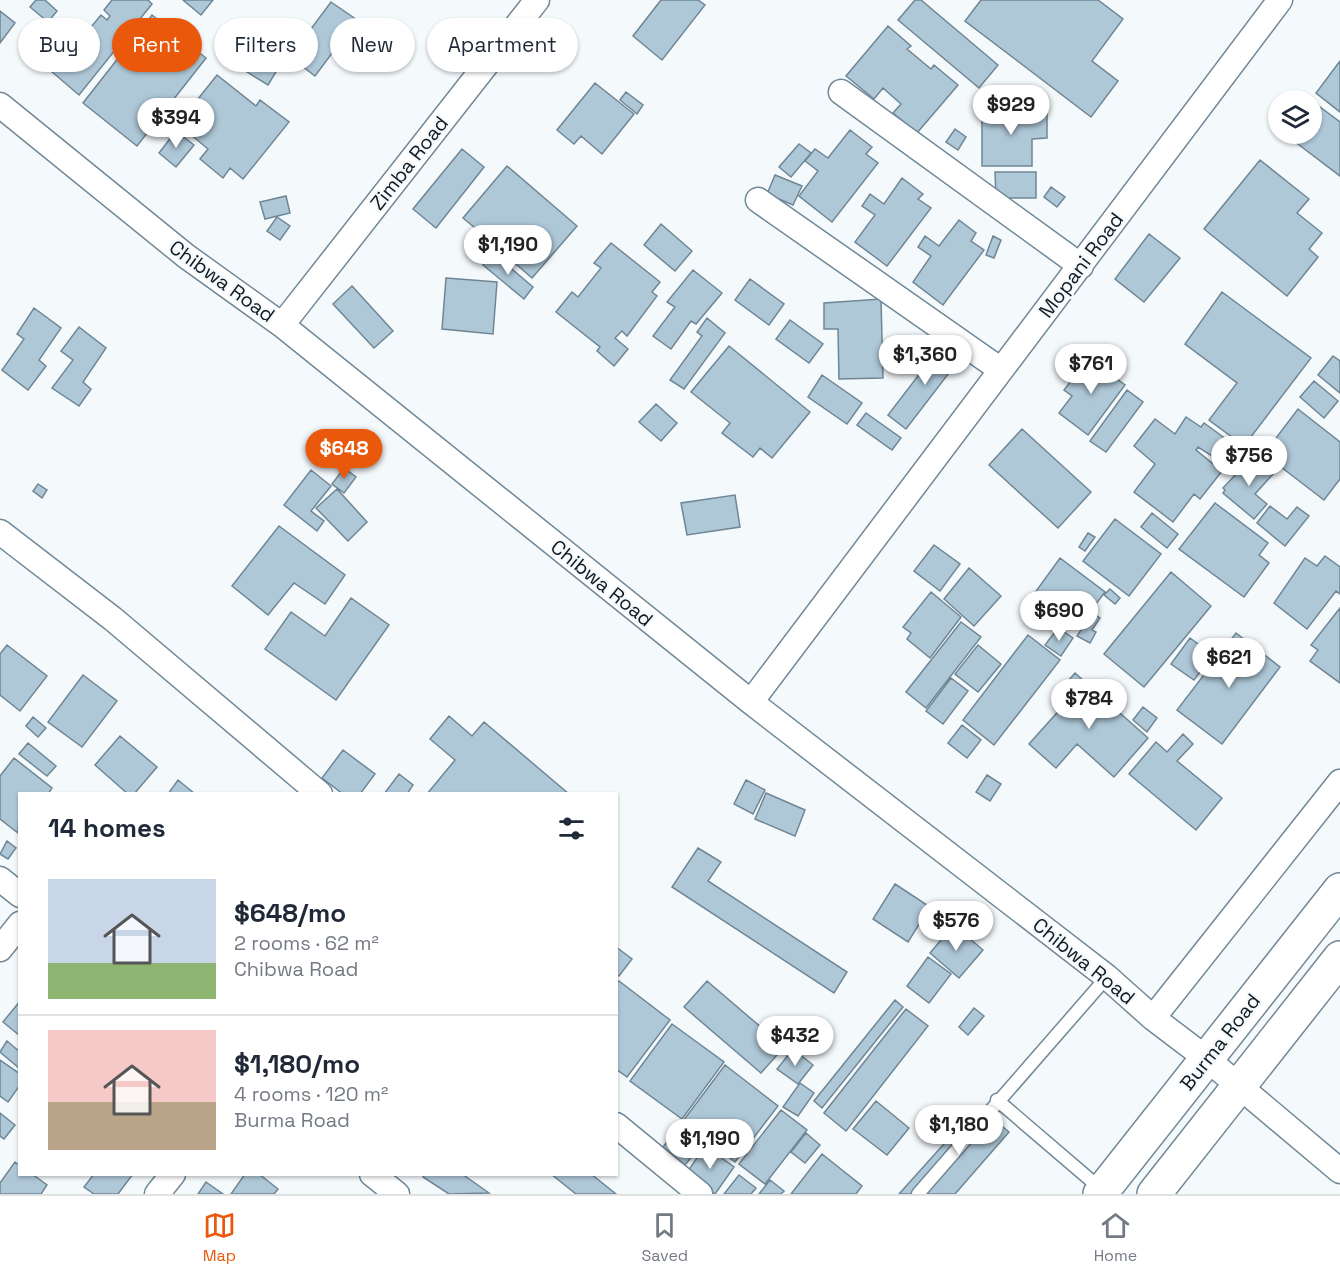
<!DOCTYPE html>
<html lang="en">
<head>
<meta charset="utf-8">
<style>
	body { margin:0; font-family:"Space Grotesk",sans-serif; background:#f2f2f3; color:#1f2937; height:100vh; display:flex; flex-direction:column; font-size:22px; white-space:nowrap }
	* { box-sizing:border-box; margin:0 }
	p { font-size:20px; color:#747a83 }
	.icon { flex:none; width:33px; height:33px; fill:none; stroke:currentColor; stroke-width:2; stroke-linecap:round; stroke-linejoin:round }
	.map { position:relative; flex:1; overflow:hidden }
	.details { position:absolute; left:18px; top:792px; width:600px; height:384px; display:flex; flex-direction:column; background:#fff; border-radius:0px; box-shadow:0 2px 4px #0004 }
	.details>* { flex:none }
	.banner { position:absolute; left:18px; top:18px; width:600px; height:54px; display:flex; gap:12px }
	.tools { position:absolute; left:1268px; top:90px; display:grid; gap:12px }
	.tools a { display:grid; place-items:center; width:54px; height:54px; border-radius:50%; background:#fff; box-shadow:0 2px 4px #0004; font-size:30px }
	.price { position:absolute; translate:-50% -51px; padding:0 14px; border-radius:21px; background:#fff; color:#222; font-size:20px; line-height:39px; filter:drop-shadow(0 2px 3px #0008) }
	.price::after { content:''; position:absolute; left:50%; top:36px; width:18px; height:14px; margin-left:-9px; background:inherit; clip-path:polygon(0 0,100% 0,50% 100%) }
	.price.on { background:#ea580c; color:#fff }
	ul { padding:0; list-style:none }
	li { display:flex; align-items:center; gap:18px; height:150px; padding:0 30px }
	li+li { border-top:2px solid #e0e1e3 }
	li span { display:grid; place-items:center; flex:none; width:168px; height:120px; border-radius:0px; color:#555 }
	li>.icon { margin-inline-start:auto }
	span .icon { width:72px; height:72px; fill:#fffc; stroke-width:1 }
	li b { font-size:26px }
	h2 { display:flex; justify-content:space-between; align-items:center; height:72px; padding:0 30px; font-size:26px }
	.tag { padding:0 21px; border-radius:27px; background:#fff; box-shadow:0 2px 4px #0004; font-size:21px; line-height:54px }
	.tag.on { background:#ea580c; color:#fff }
	.tab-bar { display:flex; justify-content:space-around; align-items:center; height:84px; border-top:2px solid #e0e1e3; background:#fff; font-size:16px; color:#747a83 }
	.tab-bar a { display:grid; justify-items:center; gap:3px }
	.tab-bar .on { color:#ea580c }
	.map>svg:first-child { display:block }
	.building { fill:#afc8d8; stroke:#6f8695; stroke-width:1.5 }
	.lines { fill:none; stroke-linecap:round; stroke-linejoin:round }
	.service-casing { stroke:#708897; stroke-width:15 }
	.minor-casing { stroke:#708897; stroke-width:27 }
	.secondary-casing { stroke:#708897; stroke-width:36 }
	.service { stroke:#fff; stroke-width:12 }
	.minor { stroke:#fff; stroke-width:24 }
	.secondary { stroke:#fff; stroke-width:33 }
	.labels { text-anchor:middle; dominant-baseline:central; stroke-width:4.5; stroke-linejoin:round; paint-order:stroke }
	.street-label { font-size:20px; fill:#111a20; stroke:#f4f9fc }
</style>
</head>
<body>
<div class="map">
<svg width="1340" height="1194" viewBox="0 0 1340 1194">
	<rect width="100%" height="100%" fill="#f4f9fc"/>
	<path class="building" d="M36 0H45L57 11 48 22 30 7Z
		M112 0H148L152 4 79 95 51 71 66 52 76 60 84 50 77 44 101 15 107 20 110 16 104 10Z
		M183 0H213L201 15Z
		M661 0H698L705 5 662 60 633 36Z
		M915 0H921L998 65 979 88 898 20Z
		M981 0H1098L1123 19 1092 61 1118 81 1091 117 965 21Z
		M331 2 357 20 315 76 290 57Z
		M0 11 15 23 0 43Z
		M152 15 206 58 137 146 83 103Z
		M888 26 911 46 907 49 931 69 934 65 958 85 917 133 893 113 901 104 883 88 874 99 846 76Z
		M257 54 279 67 268 85 247 72Z
		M1340 61V112L1316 93Z
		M217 75 256 106 260 100 289 122 243 179 230 168 223 178 200 159 208 149 178 124Z
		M595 83 634 114 602 154 581 136 574 144 557 130Z
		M626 92 643 105 637 114 620 100Z
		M1312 101 1340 122V176L1286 135 1311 134Z
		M1047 110V138L1032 139V166H982V111Z
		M955 129 966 137 958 150 946 142Z
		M850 130 872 147 866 154 878 163 832 222 799 196 818 171 805 161 815 149 828 158Z
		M176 131 194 145 176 167 159 153Z
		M799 144 811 153 791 177 779 167Z
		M462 149 484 167 436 228 413 209Z
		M1260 160 1309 199 1297 213 1322 233 1309 249 1318 257 1287 296 1204 229Z
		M507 166 577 226 532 278 491 242 482 253 472 243 481 233 463 218Z
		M995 172H1036V198H996Z
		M775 175 802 186 793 205 767 194Z
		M902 178 923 194 918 199 931 208 887 266 855 242 875 215 862 206 870 194 884 204Z
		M1051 187 1065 197 1057 207 1044 197Z
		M286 196 290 213 265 219 260 202Z
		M277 217 290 226 280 240 267 231Z
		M959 220 976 233 971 241 984 250 943 305 913 282 931 256 918 247 925 236 939 246Z
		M661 224 692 251 675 271 644 245Z
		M1149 234 1180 258 1144 302 1115 279Z
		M993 236 1001 240 994 258 986 255Z
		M611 243 660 282 652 292 657 296 627 336 622 331 615 338 628 349 614 366 597 351 600 347 556 312 572 292 578 297 601 268 594 263Z
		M493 253 533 287 524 299 483 265Z
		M693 270 722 293 696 324 691 321 671 349 653 336 675 307 667 302Z
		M446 278 497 282 493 334 442 329Z
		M750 279 784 304 769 325 735 300Z
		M352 286 393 331 374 348 333 304Z
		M1222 292 1311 358 1244 446 1209 420 1237 383 1185 344Z
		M881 299 883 378 839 379 838 329H824V303Z
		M34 308 61 328 39 360 46 366 28 390 2 370 24 339 17 334Z
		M707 318 725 333 684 389 670 380 702 336 697 332Z
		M790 320 823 344 809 363 776 339Z
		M79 327 106 348 83 382 91 389 79 406 52 388 73 360 61 351Z
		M944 342 962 356 906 429 888 415Z
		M729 346 810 412 772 458 760 448 753 457 722 433 730 423 691 392Z
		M1091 354 1109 368 1106 371 1125 385 1088 435 1059 413 1072 396 1064 390Z
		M1333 356 1340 361V393L1318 375Z
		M822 375 862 403 847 424 808 397Z
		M1314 381 1338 401 1324 418 1300 397Z
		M1127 390 1143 402 1106 452 1090 441Z
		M656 404 677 423 661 441 639 422Z
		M1298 409 1340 442V479L1324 500 1264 454Z
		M866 413 901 438 892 450 857 425Z
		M1186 417 1201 427 1204 423 1237 447 1240 444 1249 451 1234 470 1198 447 1196 450 1222 471 1200 499 1194 494 1173 522 1134 492 1155 464 1134 446 1155 419 1175 434Z
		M1022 429 1091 492 1058 528 989 465Z
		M1254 455 1274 473 1255 494 1267 504 1254 519 1223 493 1225 490 1223 488Z
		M344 468 356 477 344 493 332 484Z
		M311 470 331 486 311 511 324 521 317 531 284 505Z
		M38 484 47 490 42 498 33 491Z
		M337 489 367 522 348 541 316 508Z
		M735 495 740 527 687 535 681 503Z
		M1215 503 1268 543 1259 555 1269 563 1244 597 1179 549Z
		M1270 506 1287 519 1297 507 1309 516 1285 546 1257 523Z
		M1152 513 1178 534 1167 548 1141 527Z
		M1115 519 1161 554 1129 596 1083 561Z
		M279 526 345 575 325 604 294 583 268 615 232 586Z
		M1088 533 1095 537 1085 551 1079 547Z
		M934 545 960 564 940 591 914 571Z
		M1325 556 1340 567V594L1336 591 1307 629 1274 603 1305 558 1317 566Z
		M1060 558 1105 592 1078 628 1034 594Z
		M969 568 1001 596 974 626 944 599Z
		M1171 572 1211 606 1144 687 1104 654Z
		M1110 589 1120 598 1115 604 1104 595Z
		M931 592 961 617 930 658 907 639 911 633 903 627Z
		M351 598 389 625 336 700 265 649 291 612 325 636Z
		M1340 608V683L1310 661 1318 650 1311 645Z
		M1092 613 1100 618 1092 630 1096 632 1090 643 1077 636Z
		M961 622 981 637 926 708 906 692Z
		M1058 628 1073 638 1061 656 1045 645Z
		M1236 633 1280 667 1222 744 1177 710Z
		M1028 635 1060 660 994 745 963 720Z
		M1190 638 1213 655 1194 680 1171 664Z
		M7 645 47 676 20 711 0 695V654Z
		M978 645 1001 664 978 692 955 674Z
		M1075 673 1148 738 1114 777 1077 744 1056 768 1029 744 1072 696 1062 688Z
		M83 675 117 701 82 747 48 722Z
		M951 678 968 691 943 724 926 711Z
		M1143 707 1157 718 1147 732 1133 720Z
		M449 716 472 736 484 722 569 794H427L455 760 430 739Z
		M33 717 46 728 38 737 26 726Z
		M962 725 981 740 967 758 948 743Z
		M1183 734 1193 744 1177 761 1222 798 1196 830 1129 774 1156 742 1167 752Z
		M120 736 157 767 134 794H128L95 765Z
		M28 743 56 766 47 776 19 754Z
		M343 750 375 774 360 794H343L322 778Z
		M14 758 52 788 48 794H20L18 833 0 819V776Z
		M399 774 413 785 407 794H384Z
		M987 775 1001 784 990 801 976 792Z
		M178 780 195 794H168Z
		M746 780 765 790 753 814 734 804Z
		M766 793 805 810 795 836 755 819Z
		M7 841 16 848 8 859 0 854Z
		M698 848 721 862 708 881 847 972 834 993 672 887Z
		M895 884 930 907 908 942 873 919Z
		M954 925 983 950 959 978 930 953Z
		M616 947 632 959 619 976 616 974Z
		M928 957 951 974 929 1003 907 986Z
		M619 981 670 1020 627 1077 616 1069V984Z
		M707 981 784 1047 761 1073 684 1007Z
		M895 1000 903 1007 822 1108 814 1101Z
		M20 1001V1036L3 1022Z
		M974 1008 984 1016 968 1035 959 1027Z
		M906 1009 928 1026 846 1131 824 1113Z
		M672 1024 724 1062 682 1119 630 1081Z
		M7 1041 20 1052V1069L0 1052Z
		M793 1049 813 1065 798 1084 777 1069Z
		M0 1060 20 1074V1085L8 1102 0 1096Z
		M725 1065 778 1106 735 1162 683 1121Z
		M800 1083 814 1093 798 1116 783 1107Z
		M876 1101 909 1128 887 1155 853 1129Z
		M978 1106 1009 1132 955 1194H899Z
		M781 1110 807 1130 765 1184 739 1164Z
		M0 1113 15 1125 4 1139 0 1136Z
		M682 1123 704 1142 685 1165 663 1147Z
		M806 1133 820 1145 805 1163 791 1152Z
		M705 1146 734 1167 715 1194 686 1174Z
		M822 1154 862 1186 856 1194H791Z
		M15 1162 20 1166V1174H32L47 1185 41 1194H0V1183Z
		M94 1174H133L118 1194H94L84 1187Z
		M245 1174H259L278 1189 274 1194H231Z
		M425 1174H462L489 1193 449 1194 423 1177Z
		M551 1174H591L616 1194H576Z
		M739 1175 756 1188 751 1194H724Z
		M770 1180 784 1191 781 1194H759Z
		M206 1182 223 1194H198Z"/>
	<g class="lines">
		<defs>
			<path id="service" d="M997 1100 1101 1189
				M918 1194 1107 977"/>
			<path id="minor" d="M841 92 1081 266
				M0 105 186 256 282 325 751 702 1107 977 1153 1018 1207 1059 1340 1171
				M758 200 1001 370
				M282 325 537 0
				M0 532 113 619 320 794
				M751 702 1280 0
				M0 879 20 895
				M0 949 20 924
				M1153 1018 1340 782
				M616 1125 700 1194
				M372 1174 397 1194
				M157 1194 173 1174"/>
			<path id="secondary" d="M1100 1194 1340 890
				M1154 1194 1340 958"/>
		</defs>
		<use href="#service" class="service-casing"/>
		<use href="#minor" class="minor-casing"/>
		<use href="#secondary" class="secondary-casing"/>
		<use href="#service" class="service"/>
		<use href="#minor" class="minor"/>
		<use href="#secondary" class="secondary"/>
	</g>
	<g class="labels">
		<g class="street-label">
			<text transform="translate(409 163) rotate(-52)">Zimba Road</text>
			<text transform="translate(1081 265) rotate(-53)">Mopani Road</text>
			<text transform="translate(222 281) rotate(36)">Chibwa Road</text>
			<text transform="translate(602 583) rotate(39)">Chibwa Road</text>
			<text transform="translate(1084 961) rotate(39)">Chibwa Road</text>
			<text transform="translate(1220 1042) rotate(-52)">Burma Road</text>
		</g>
	</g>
</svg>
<div class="tools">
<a><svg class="icon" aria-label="layers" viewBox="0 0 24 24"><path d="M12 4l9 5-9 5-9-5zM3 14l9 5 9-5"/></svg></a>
</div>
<b class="price" style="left:1011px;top:136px">$929</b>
<b class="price" style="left:176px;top:149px">$394</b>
<b class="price" style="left:508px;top:276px">$1,190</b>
<b class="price" style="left:925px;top:386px">$1,360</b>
<b class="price" style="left:1091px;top:395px">$761</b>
<b class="price on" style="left:344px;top:480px">$648</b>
<b class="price" style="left:1249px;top:487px">$756</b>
<b class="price" style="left:1059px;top:642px">$690</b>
<b class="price" style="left:1229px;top:689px">$621</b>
<b class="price" style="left:1089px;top:730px">$784</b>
<b class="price" style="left:956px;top:952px">$576</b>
<b class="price" style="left:795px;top:1067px">$432</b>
<b class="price" style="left:959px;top:1156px">$1,180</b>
<b class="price" style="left:710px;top:1170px">$1,190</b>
<div class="banner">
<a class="tag">Buy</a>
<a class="tag on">Rent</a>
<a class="tag">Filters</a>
<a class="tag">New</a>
<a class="tag">Apartment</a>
</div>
<section class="details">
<h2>14 homes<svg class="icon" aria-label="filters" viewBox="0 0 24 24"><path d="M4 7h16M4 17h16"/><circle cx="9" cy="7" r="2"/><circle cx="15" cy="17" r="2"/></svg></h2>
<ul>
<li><span style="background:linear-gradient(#c9d6e8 70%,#8fb573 0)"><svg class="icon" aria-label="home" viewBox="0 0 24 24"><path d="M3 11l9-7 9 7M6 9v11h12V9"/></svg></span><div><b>$648/mo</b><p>2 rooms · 62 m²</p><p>Chibwa Road</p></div></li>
<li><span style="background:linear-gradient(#f6c9c9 60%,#b9a48a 0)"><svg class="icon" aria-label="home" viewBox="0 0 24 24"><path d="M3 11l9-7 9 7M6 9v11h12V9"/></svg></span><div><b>$1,180/mo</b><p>4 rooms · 120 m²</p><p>Burma Road</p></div></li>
</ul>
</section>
</div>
<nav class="tab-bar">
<a class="on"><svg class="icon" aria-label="map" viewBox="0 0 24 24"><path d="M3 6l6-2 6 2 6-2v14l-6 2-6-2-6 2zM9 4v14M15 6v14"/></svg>Map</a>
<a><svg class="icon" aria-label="saved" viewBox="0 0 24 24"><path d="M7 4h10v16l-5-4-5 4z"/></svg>Saved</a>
<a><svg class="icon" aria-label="home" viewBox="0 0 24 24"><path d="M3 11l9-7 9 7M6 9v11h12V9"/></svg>Home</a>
</nav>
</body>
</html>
